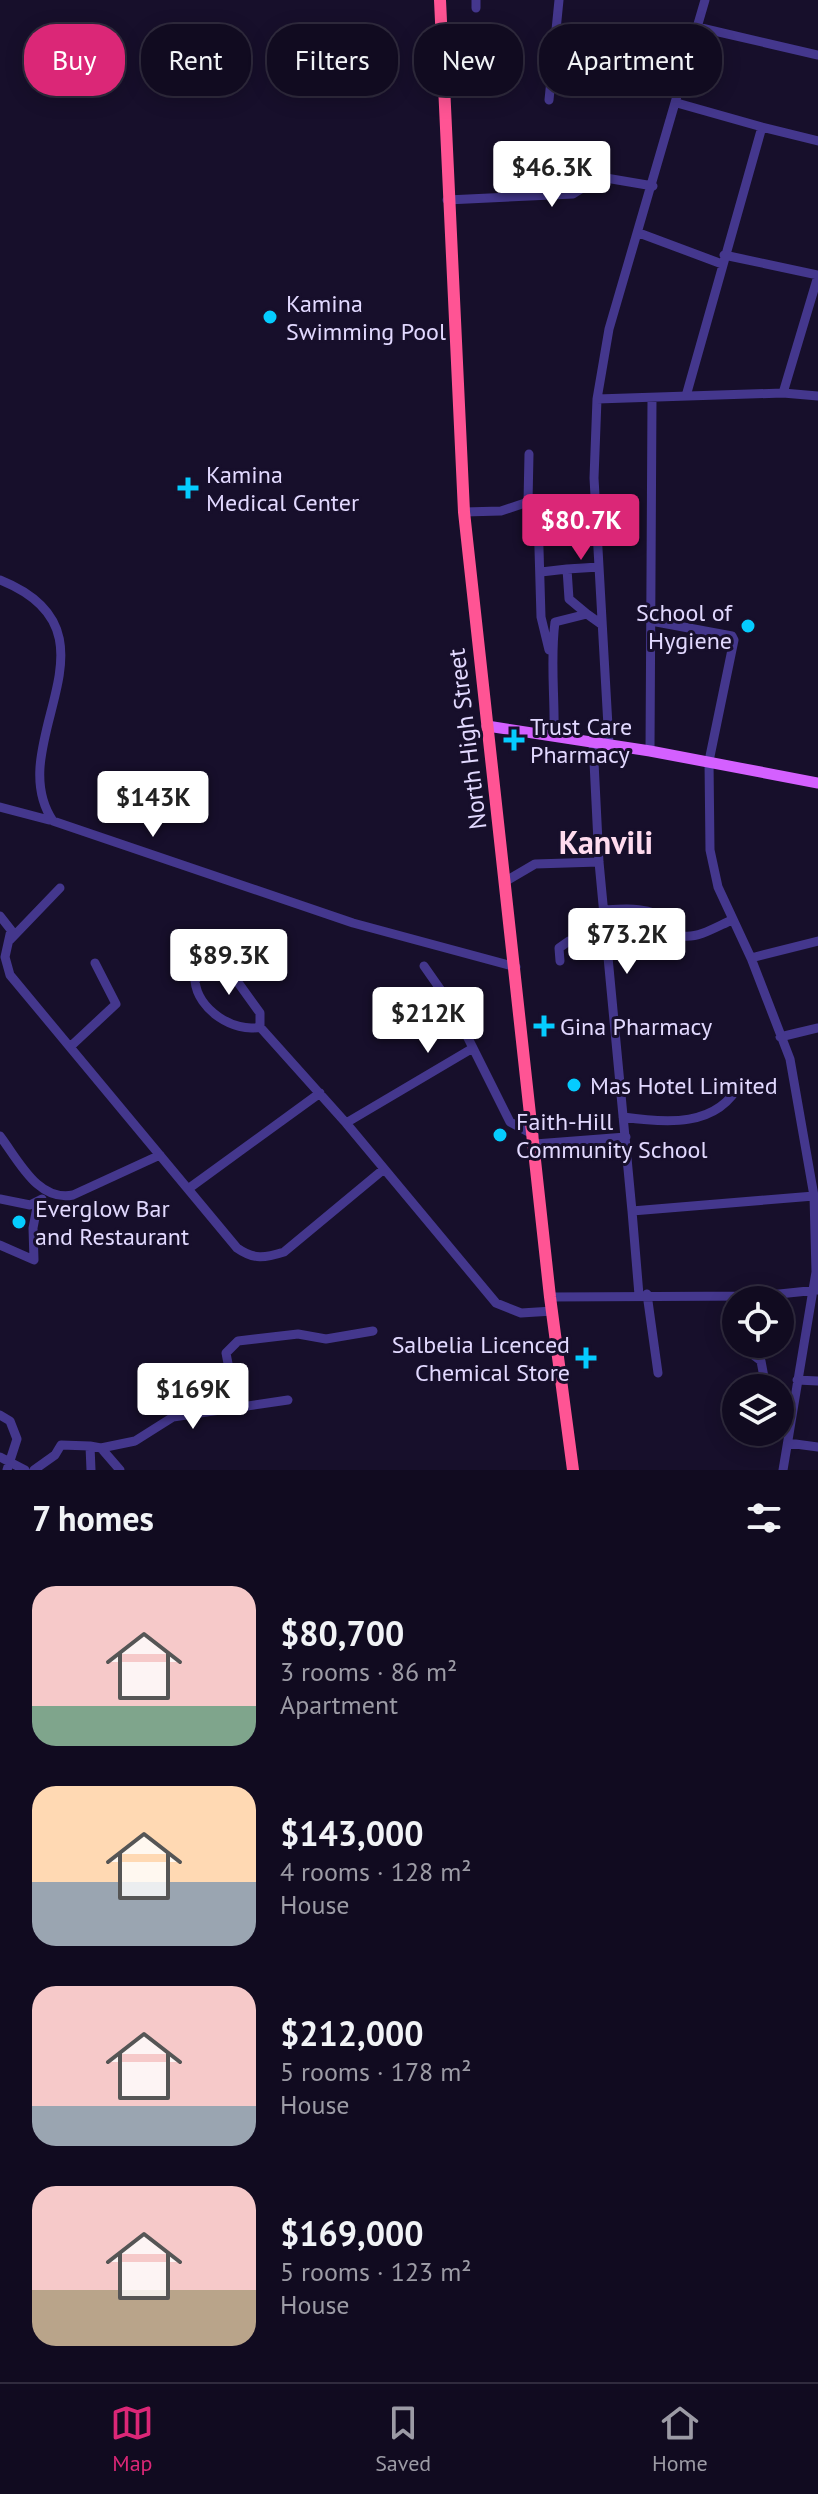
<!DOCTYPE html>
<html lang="en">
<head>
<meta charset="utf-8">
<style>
	body { margin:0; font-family:"PT Sans",sans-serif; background:#1e192d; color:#f1f3f6; height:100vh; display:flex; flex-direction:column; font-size:30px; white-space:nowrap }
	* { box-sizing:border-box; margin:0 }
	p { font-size:26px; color:#9c9ba5 }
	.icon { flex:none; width:44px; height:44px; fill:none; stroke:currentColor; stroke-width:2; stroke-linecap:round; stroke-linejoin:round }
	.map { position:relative; height:1470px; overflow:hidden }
	.sheet { display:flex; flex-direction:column; background:#110b20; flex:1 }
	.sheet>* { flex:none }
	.hud { position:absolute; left:24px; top:24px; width:770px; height:72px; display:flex; gap:16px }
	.buttons { position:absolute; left:722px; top:1286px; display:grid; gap:16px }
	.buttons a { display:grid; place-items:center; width:72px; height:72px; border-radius:50%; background:#110b20; box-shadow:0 4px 20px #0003,0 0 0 2px #302b3e; font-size:40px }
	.price { position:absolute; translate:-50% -68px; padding:0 18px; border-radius:8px; background:#fff; color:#222; font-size:26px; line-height:52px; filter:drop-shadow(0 2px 4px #0008) }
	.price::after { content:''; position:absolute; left:50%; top:48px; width:24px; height:18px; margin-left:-12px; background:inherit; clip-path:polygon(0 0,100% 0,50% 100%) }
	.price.active { background:#db2777; color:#fff }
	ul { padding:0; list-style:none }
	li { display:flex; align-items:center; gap:24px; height:200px; padding:0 32px }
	li span { display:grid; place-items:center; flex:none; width:224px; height:160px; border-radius:24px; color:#555 }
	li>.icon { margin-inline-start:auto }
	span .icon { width:96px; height:96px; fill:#fffc; stroke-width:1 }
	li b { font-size:34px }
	h2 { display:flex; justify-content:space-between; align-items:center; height:96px; padding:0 32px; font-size:34px }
	.chip { padding:0 28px; border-radius:32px; background:#110b20; box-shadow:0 4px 20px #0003,0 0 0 2px #302b3e; font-size:28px; line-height:72px }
	.chip.active { background:#db2777; color:#fff }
	.tabs { display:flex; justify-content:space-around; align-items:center; height:112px; border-top:2px solid #302b3e; background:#110b20; font-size:22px; color:#9c9ba5 }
	.tabs a { display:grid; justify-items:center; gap:4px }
	.tabs .active { color:#db2777 }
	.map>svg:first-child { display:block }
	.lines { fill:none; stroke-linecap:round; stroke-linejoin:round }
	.minor { stroke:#44378d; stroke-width:9 }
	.major { stroke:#d460ff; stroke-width:11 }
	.highway { stroke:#ff5494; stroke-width:12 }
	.poi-dot { fill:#05ccff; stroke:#170f2b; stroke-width:3 }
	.labels { text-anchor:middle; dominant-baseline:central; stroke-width:6; stroke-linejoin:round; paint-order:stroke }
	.poi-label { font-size:24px; fill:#e2d9ff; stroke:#170f2b; text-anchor:start }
	.street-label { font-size:24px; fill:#e2d9ff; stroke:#170f2b }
	.district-label { font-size:32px; font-weight:bold; fill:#ffdbee; stroke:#170f2b }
</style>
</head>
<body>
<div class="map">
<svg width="818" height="1470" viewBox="0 0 818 1470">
	<rect width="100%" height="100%" fill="#170f2b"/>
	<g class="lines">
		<path class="minor" d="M476 8V0
			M697 27 818 55
			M549 100 559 0
			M677 103 762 127 686 396
			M762 127 818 141
			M447 200 573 194 600 177 653 186
			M639 233 722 264
			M724 255 818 275
			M783 393 818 276
			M597 399 783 393 818 396
			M528 502 538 515 541 617 549 650
			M464 512 501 511 528 502 529 454
			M567 569 599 567
			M541 572 567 569 569 599 587 614
			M0 580C132 633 0 743 53 821L353 923 516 967
			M651 621 732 636 734 640 709 761 710 850 718 887 751 958 790 1059 814 1196 816 1272 783 1470
			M554 734C555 696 550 660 555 622L587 614 601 624
			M593 742 599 862 632 1211
			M609 744 594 478 597 399 609 329 705 0
			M650 751 652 398
			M0 807 49 820
			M506 881 535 864 599 862
			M604 910C622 909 651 906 666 920 673 926 673 935 684 936 699 938 718 926 732 920
			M0 916 11 930 5 957 10 975 237 1248C254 1260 265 1258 284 1252L384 1169
			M10 940 60 888
			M751 958 818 941
			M560 961 559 948 569 941 607 938
			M260 1027C234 1033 198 1010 195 981L205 965 217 961 224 963 260 1013V1027L346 1123 496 1303 521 1313 553 1311
			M780 1037 818 1028
			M71 1046 116 1004 95 963
			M473 1048 510 1122 534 1135
			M623 1117C665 1123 718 1128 740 1083
			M346 1123 473 1048 452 1006 424 966
			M0 1136C19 1161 38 1202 73 1195L160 1155
			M535 1144 626 1137
			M188 1189 320 1093
			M0 1199 30 1205 42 1199
			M0 1245 34 1260 33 1228 38 1202
			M647 1294 658 1373
			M639 1295 632 1211 814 1196
			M550 1297 760 1296 818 1290
			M730 1327 736 1340
			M739 1344 761 1361 766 1388
			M797 1380 818 1381
			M780 1408 789 1419
			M194 1413 230 1374 226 1353 238 1341 298 1334 326 1339 373 1331
			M0 1415 10 1421 17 1439 7 1470
			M788 1443 818 1447
			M101 1448 120 1470
			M0 1457 25 1470
			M34 1470 55 1455 61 1445 90 1446
			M91 1470 90 1446 101 1448 135 1441 173 1417 288 1400"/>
		<path class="major" d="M487 726 650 751 818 783"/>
		<path class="highway" d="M440 0 464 512 550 1297 573 1470"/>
	</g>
	<g class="poi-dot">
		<circle cx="270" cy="317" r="8"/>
		<path d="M184 476h8v8h8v8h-8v8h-8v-8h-8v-8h8z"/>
		<circle cx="748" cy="626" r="8"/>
		<path d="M510 728h8v8h8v8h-8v8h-8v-8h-8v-8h8z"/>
		<path d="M540 1014h8v8h8v8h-8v8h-8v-8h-8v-8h8z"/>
		<circle cx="574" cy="1085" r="8"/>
		<circle cx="500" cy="1135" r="8"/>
		<circle cx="19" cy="1222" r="8"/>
		<path d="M582 1346h8v8h8v8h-8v8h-8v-8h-8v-8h8z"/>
	</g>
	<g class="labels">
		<g class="poi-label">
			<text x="286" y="303">Kamina<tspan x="286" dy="28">Swimming Pool</tspan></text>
			<text x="206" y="474">Kamina<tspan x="206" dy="28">Medical Center</tspan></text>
			<text x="732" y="612" text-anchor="end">School of<tspan x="732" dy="28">Hygiene</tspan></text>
			<text x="530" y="726">Trust Care<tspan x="530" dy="28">Pharmacy</tspan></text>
			<text x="560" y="1026">Gina Pharmacy</text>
			<text x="590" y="1085">Mas Hotel Limited</text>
			<text x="516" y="1121">Faith-Hill<tspan x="516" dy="28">Community School</tspan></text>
			<text x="35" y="1208">Everglow Bar<tspan x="35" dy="28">and Restaurant</tspan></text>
			<text x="570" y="1344" text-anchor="end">Salbelia Licenced<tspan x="570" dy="28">Chemical Store</tspan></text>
		</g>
		<g class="street-label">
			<text transform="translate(467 739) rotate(-97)">North High Street</text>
		</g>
		<g class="district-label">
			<text x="606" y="842">Kanvili</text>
		</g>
	</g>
</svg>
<div class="buttons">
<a><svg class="icon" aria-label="locate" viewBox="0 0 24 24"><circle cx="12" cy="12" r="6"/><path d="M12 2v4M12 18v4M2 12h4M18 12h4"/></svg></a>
<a><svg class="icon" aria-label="layers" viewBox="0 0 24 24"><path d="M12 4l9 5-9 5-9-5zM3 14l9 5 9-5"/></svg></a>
</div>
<b class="price" style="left:552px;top:209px">$46.3K</b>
<b class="price active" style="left:581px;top:562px">$80.7K</b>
<b class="price" style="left:153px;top:839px">$143K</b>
<b class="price" style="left:627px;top:976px">$73.2K</b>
<b class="price" style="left:229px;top:997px">$89.3K</b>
<b class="price" style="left:428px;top:1055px">$212K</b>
<b class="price" style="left:193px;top:1431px">$169K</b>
<div class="hud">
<a class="chip active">Buy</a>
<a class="chip">Rent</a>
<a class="chip">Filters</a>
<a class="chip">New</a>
<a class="chip">Apartment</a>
</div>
</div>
<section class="sheet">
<h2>7 homes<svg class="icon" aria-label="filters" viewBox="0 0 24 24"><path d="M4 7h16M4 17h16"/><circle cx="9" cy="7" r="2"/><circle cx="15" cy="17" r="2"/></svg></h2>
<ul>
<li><span style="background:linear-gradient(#f6c9c9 75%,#7fa58c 0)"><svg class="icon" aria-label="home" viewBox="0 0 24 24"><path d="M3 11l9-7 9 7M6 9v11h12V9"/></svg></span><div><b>$80,700</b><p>3 rooms · 86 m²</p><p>Apartment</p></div></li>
<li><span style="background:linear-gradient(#ffd9b3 60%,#9aa5b1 0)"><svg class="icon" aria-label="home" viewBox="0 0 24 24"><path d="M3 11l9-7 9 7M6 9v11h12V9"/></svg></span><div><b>$143,000</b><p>4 rooms · 128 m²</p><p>House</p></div></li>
<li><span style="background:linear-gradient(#f6c9c9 75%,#9aa5b1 0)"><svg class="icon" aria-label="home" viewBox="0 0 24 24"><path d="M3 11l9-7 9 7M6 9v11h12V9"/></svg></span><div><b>$212,000</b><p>5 rooms · 178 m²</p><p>House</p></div></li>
<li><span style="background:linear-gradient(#f6c9c9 65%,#b9a48a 0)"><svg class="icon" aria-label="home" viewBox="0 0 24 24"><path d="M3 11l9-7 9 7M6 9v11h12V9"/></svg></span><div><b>$169,000</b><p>5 rooms · 123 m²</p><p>House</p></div></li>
</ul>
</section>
<nav class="tabs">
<a class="active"><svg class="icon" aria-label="map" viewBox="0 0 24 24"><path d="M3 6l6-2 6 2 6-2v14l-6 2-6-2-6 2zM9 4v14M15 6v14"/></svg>Map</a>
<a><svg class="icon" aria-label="saved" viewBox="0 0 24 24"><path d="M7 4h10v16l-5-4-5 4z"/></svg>Saved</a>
<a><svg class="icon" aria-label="home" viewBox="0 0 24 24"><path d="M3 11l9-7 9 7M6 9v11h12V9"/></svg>Home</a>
</nav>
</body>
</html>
